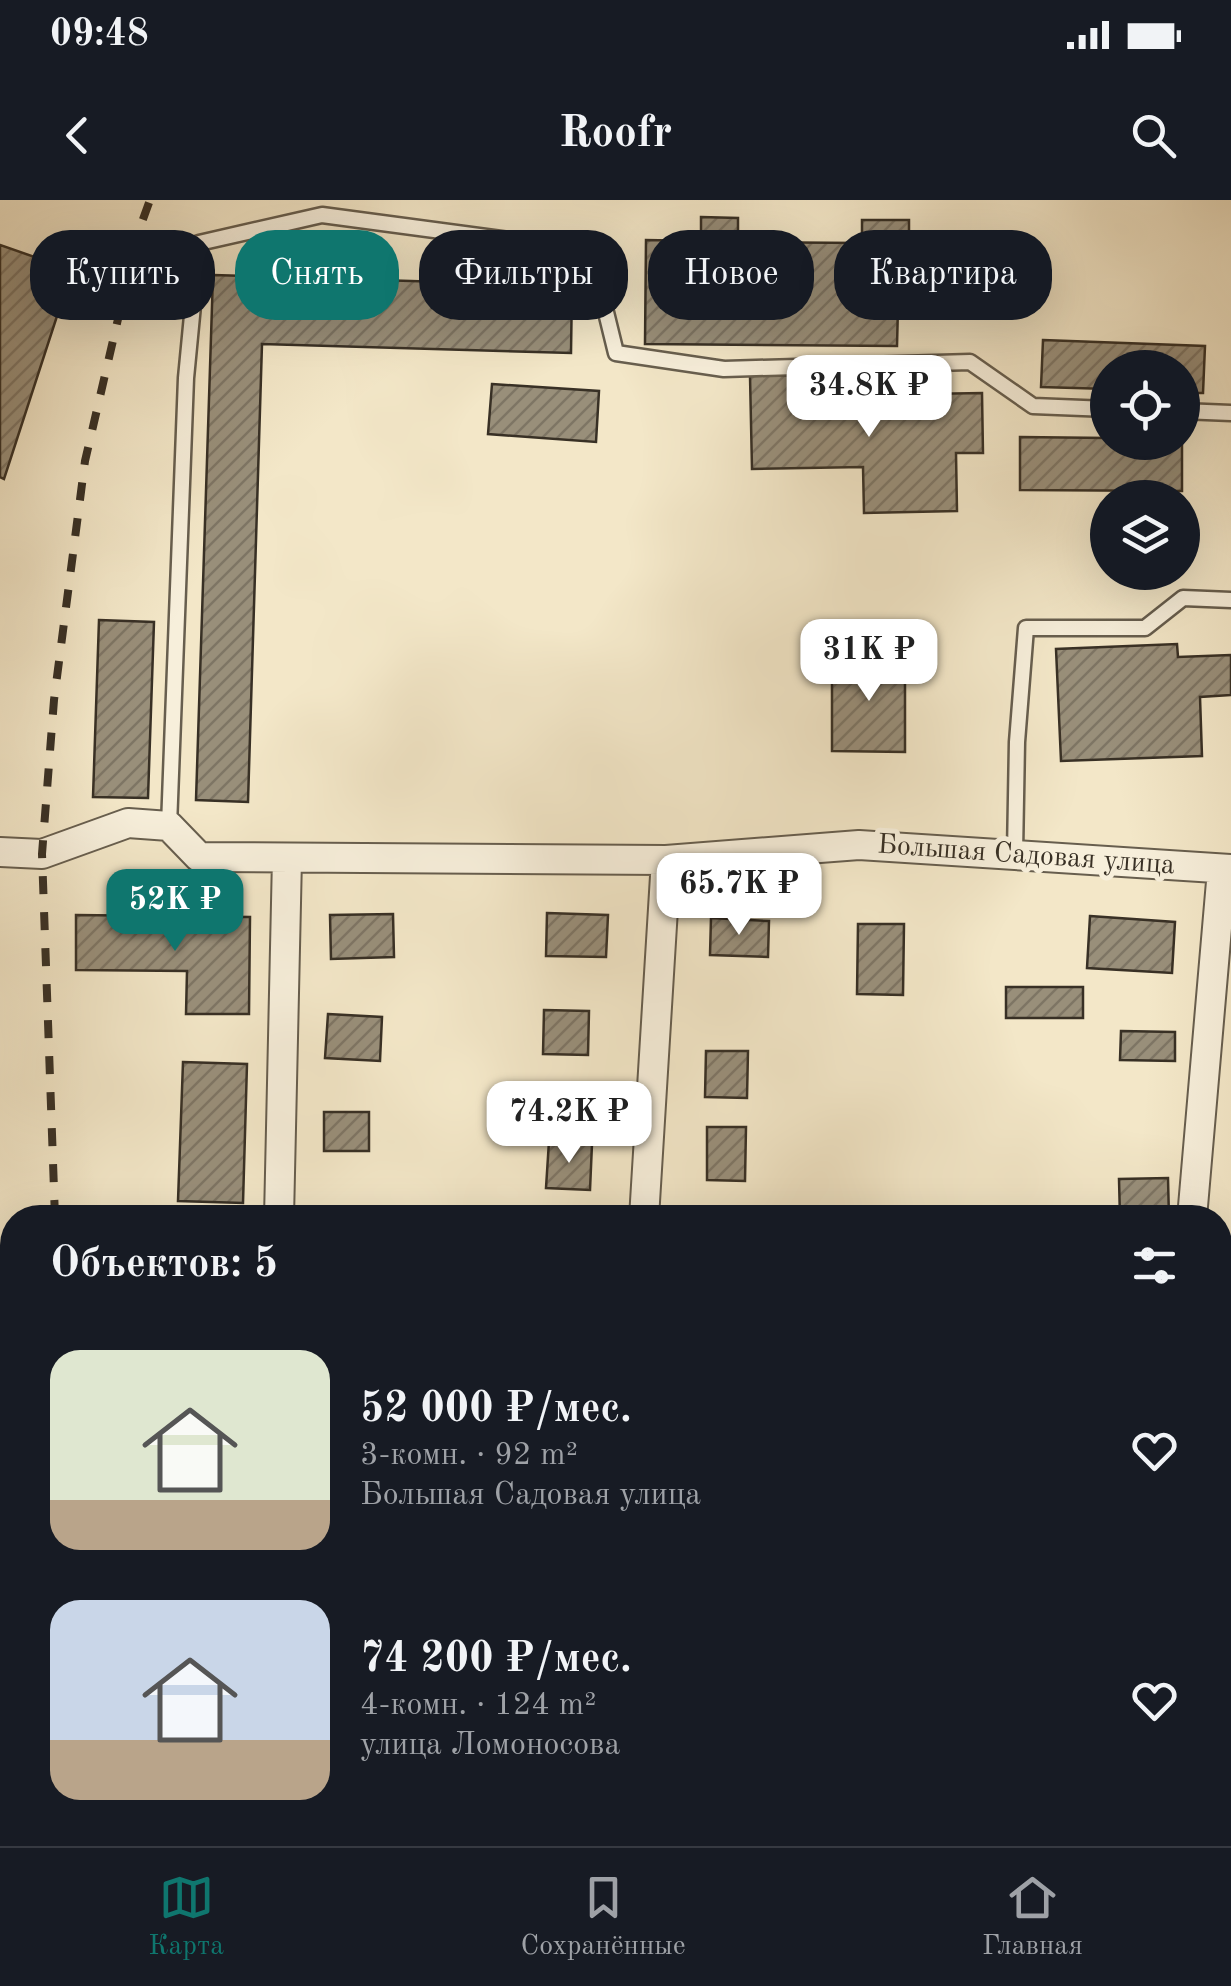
<!DOCTYPE html>
<html lang="ru">
<head>
<meta charset="utf-8">
<style>
	body { margin:0; font-family:"Old Standard TT",serif; background:#242831; color:#f1f3f6; height:100vh; display:flex; flex-direction:column; font-size:38px; white-space:nowrap }
	* { box-sizing:border-box; margin:0 }
	p { font-size:32px; color:#9ea1a6 }
	.icon { flex:none; width:55px; height:55px; fill:none; stroke:currentColor; stroke-width:2; stroke-linecap:round; stroke-linejoin:round }
	.map { position:relative; flex:1; overflow:hidden }
	.side { position:absolute; left:0px; top:1005px; width:1232px; height:642px; display:flex; flex-direction:column; background:#171b24; border-radius:40px 40px 0 0; box-shadow:0 10px 40px #0002 }
	.side>* { flex:none }
	.guide { position:absolute; left:30px; top:30px; width:1172px; height:90px; display:flex; gap:20px }
	.tools { position:absolute; left:1090px; top:150px; display:grid; gap:20px }
	.tools a { display:grid; place-items:center; width:110px; height:110px; border-radius:50%; background:#171b24; box-shadow:0 10px 40px #0002; font-size:50px }
	.price { position:absolute; translate:-50% -85px; padding:0 22px; border-radius:20px; background:#fff; color:#222; font-size:32px; line-height:65px; filter:drop-shadow(0 2px 5px #0008) }
	.price::after { content:''; position:absolute; left:50%; top:60px; width:30px; height:22px; margin-left:-15px; background:inherit; clip-path:polygon(0 0,100% 0,50% 100%) }
	.price.selected { background:#0f766e; color:#fff }
	ul { padding:0; list-style:none }
	li { display:flex; align-items:center; gap:30px; height:250px; padding:0 50px }
	li span { display:grid; place-items:center; flex:none; width:280px; height:200px; border-radius:30px; color:#555 }
	li>.icon { margin-inline-start:auto }
	span .icon { width:120px; height:120px; fill:#fffc; stroke-width:1 }
	li b { font-size:42px }
	h2 { display:flex; justify-content:space-between; align-items:center; height:120px; padding:0 50px; font-size:42px }
	.chip { padding:0 35px; border-radius:40px; background:#171b24; box-shadow:0 10px 40px #0002; font-size:35px; line-height:90px }
	.chip.selected { background:#0f766e; color:#fff }
	.status { display:flex; justify-content:space-between; align-items:center; height:70px; padding:0 50px; background:#171b24; direction:ltr }
	.status svg { height:28px; fill:currentColor }
	header { display:flex; justify-content:space-between; align-items:center; height:130px; padding:0 50px; background:#171b24; font-size:45px; font-weight:600 }
	.dock { display:flex; justify-content:space-around; align-items:center; height:140px; border-top:2px solid #363941; background:#171b24; font-size:28px; color:#9ea1a6 }
	.dock a { display:grid; justify-items:center; gap:5px }
	.dock .selected { color:#0f766e }
	.map>svg:first-child { display:block }
	.building { fill:url(#building-hatch); stroke:#383025; stroke-width:2.5 }
	.lines { fill:none; stroke-linecap:round; stroke-linejoin:round }
	.lane-casing { stroke:#675e4e; stroke-width:19 }
	.street-casing { stroke:#675e4e; stroke-width:32 }
	.lane { stroke:#f7efdb; stroke-width:14 }
	.street { stroke:#f7efdb; stroke-width:28 }
	.rail { stroke:#383025; stroke-width:8; stroke-dasharray:18 18; stroke-linecap:butt }
	.labels { text-anchor:middle; dominant-baseline:central; stroke-width:10; stroke-linejoin:round; paint-order:stroke }
	.street-label { font-size:28px; fill:#383025; stroke:#f7efdb }
</style>
</head>
<body>
<div class="status"><b>09:48</b><svg viewBox="0 0 49 12"><path d="M0 12V9h3v3zM5 12V6h3v6zM10 12V3h3v9zM15 12V0h3v12zM26 1h20v11H26zM47 4h2v5h-2z"/></svg></div>
<header><svg class="icon" aria-label="back" viewBox="0 0 24 24"><path d="M15 5l-7 7 7 7"/></svg>Roofr<svg class="icon" aria-label="search" viewBox="0 0 24 24"><circle cx="10" cy="10" r="6"/><path d="M15 15l6 6"/></svg></header>
<div class="map">
<svg width="1231" height="1646" viewBox="0 0 1231 1646">
	<defs>
		<pattern id="building-hatch" width="6" height="6" patternUnits="userSpaceOnUse" patternTransform="scale(2.5)"><rect width="6" height="6" fill="#998f7a"/><path d="M-1 1l2-2M0 6l6-6M5 7l2-2" fill="none" stroke="#7e7564"/></pattern>
	</defs>
	<rect width="100%" height="100%" fill="#f3e7c8"/>
	<filter id="stains"><feTurbulence type="fractalNoise" baseFrequency=".002" numOctaves="4"/><feColorMatrix values="0 0 0 0 .2 0 0 0 0 .09 0 0 0 0 .02 0 0 0 .5 -.17"/></filter>
	<radialGradient id="worn" r=".72"><stop offset=".6" stop-color="#630" stop-opacity="0"/><stop offset="1" stop-color="#630" stop-opacity=".3"/></radialGradient>
	<path class="building" d="M701 17 738 18V42L862 43V20H909V46H950L949 108 898 107 897 146 645 144 646 40 701 41Z
		M0 45 72 70 4 279 0 277Z
		M213 75 572 86 571 153 262 144 248 602 196 600Z
		M1043 140 1205 146 1203 193H1182V168H1108V189L1041 187Z
		M805 175 806 196 982 193 983 253H956L957 311 864 313 863 267 752 269 750 176Z
		M492 184 599 191 596 242 488 234Z
		M1020 237 1108 238V242H1182V291L1020 290Z
		M99 420 154 422 148 598 93 597Z
		M1177 444 1178 457 1231 455V495L1200 497 1202 556 1061 561 1056 449Z
		M832 457H905V552L832 551Z
		M547 713 608 715 606 757 546 756Z
		M393 714 394 757 331 759 330 715Z
		M76 715 250 717 249 814H186L187 771 76 770Z
		M1090 716 1175 722 1172 773 1087 768Z
		M711 718 769 721 768 757 710 755Z
		M858 724H904L903 795 857 794Z
		M1006 787H1083V818H1006Z
		M544 810 589 811 588 855 543 854Z
		M328 814 382 817 380 861 325 858Z
		M1121 831 1175 832V861L1120 860Z
		M706 851H748L747 898 705 897Z
		M183 862 247 864 243 1003 178 1001Z
		M324 912H369V951H324Z
		M707 927H746L745 981 707 980Z
		M549 941 592 944 590 990 546 988Z
		M1168 978 1169 1018H1120L1119 979Z
		M522 1635H572L571 1646H521Z
		M690 1635H747L746 1646H690Z
		M306 1636H362V1646H306Z"/>
	<g class="lines">
		<defs>
			<path id="lane" d="M1182 211 1231 213
				M169 626 186 178 199 43 322 15 591 51 616 153 724 169 970 162 1033 206 1108 209
				M1015 653 1017 542 1026 428H1145L1183 398 1231 400"/>
			<path id="street" d="M0 652 42 654 128 623 169 626 199 657 666 660 859 645 1231 669
				M279 1018 287 658
				M644 1018 666 660
				M1192 1018 1222 670
				M0 1428H12
				M1220 1458H1231
				M261 1646V1635
				M613 1646V1635
				M1191 1646V1635"/>
		</defs>
		<use href="#lane" class="lane-casing"/>
		<use href="#street" class="street-casing"/>
		<use href="#lane" class="lane"/>
		<use href="#street" class="street"/>
		<path class="rail" d="M55 1018 42 654 54 500 85 261 138 33 150 0
			M103 1635 105 1646"/>
	</g>
	<g class="labels">
		<g class="street-label">
			<text transform="translate(1026 656) rotate(4)">Большая Садовая улица</text>
		</g>
	</g>
	<rect width="100%" height="100%" filter="url(#stains)"/>
	<rect width="100%" height="100%" fill="url(#worn)"/>
</svg>
<div class="tools">
<a><svg class="icon" aria-label="locate" viewBox="0 0 24 24"><circle cx="12" cy="12" r="6"/><path d="M12 2v4M12 18v4M2 12h4M18 12h4"/></svg></a>
<a><svg class="icon" aria-label="layers" viewBox="0 0 24 24"><path d="M12 4l9 5-9 5-9-5zM3 14l9 5 9-5"/></svg></a>
</div>
<b class="price" style="left:869px;top:240px">34.8K ₽</b>
<b class="price" style="left:869px;top:504px">31K ₽</b>
<b class="price" style="left:739px;top:738px">65.7K ₽</b>
<b class="price selected" style="left:175px;top:754px">52K ₽</b>
<b class="price" style="left:569px;top:966px">74.2K ₽</b>
<div class="guide">
<a class="chip">Купить</a>
<a class="chip selected">Снять</a>
<a class="chip">Фильтры</a>
<a class="chip">Новое</a>
<a class="chip">Квартира</a>
</div>
<section class="side">
<h2>Объектов: 5<svg class="icon" aria-label="filters" viewBox="0 0 24 24"><path d="M4 7h16M4 17h16"/><circle cx="9" cy="7" r="2"/><circle cx="15" cy="17" r="2"/></svg></h2>
<ul>
<li><span style="background:linear-gradient(#dfe7d0 75%,#b9a48a 0)"><svg class="icon" aria-label="home" viewBox="0 0 24 24"><path d="M3 11l9-7 9 7M6 9v11h12V9"/></svg></span><div><b>52 000 ₽/мес.</b><p>3-комн. · 92 m²</p><p>Большая Садовая улица</p></div><svg class="icon" aria-label="heart" viewBox="0 0 24 24"><path d="M12 20l-8-8c-3-5 5-10 8-4 3-6 11-1 8 4z"/></svg></li>
<li><span style="background:linear-gradient(#c9d6e8 70%,#b9a48a 0)"><svg class="icon" aria-label="home" viewBox="0 0 24 24"><path d="M3 11l9-7 9 7M6 9v11h12V9"/></svg></span><div><b>74 200 ₽/мес.</b><p>4-комн. · 124 m²</p><p>улица Ломоносова</p></div><svg class="icon" aria-label="heart" viewBox="0 0 24 24"><path d="M12 20l-8-8c-3-5 5-10 8-4 3-6 11-1 8 4z"/></svg></li>
</ul>
</section>
</div>
<nav class="dock">
<a class="selected"><svg class="icon" aria-label="map" viewBox="0 0 24 24"><path d="M3 6l6-2 6 2 6-2v14l-6 2-6-2-6 2zM9 4v14M15 6v14"/></svg>Карта</a>
<a><svg class="icon" aria-label="saved" viewBox="0 0 24 24"><path d="M7 4h10v16l-5-4-5 4z"/></svg>Сохранённые</a>
<a><svg class="icon" aria-label="home" viewBox="0 0 24 24"><path d="M3 11l9-7 9 7M6 9v11h12V9"/></svg>Главная</a>
</nav>
</body>
</html>
